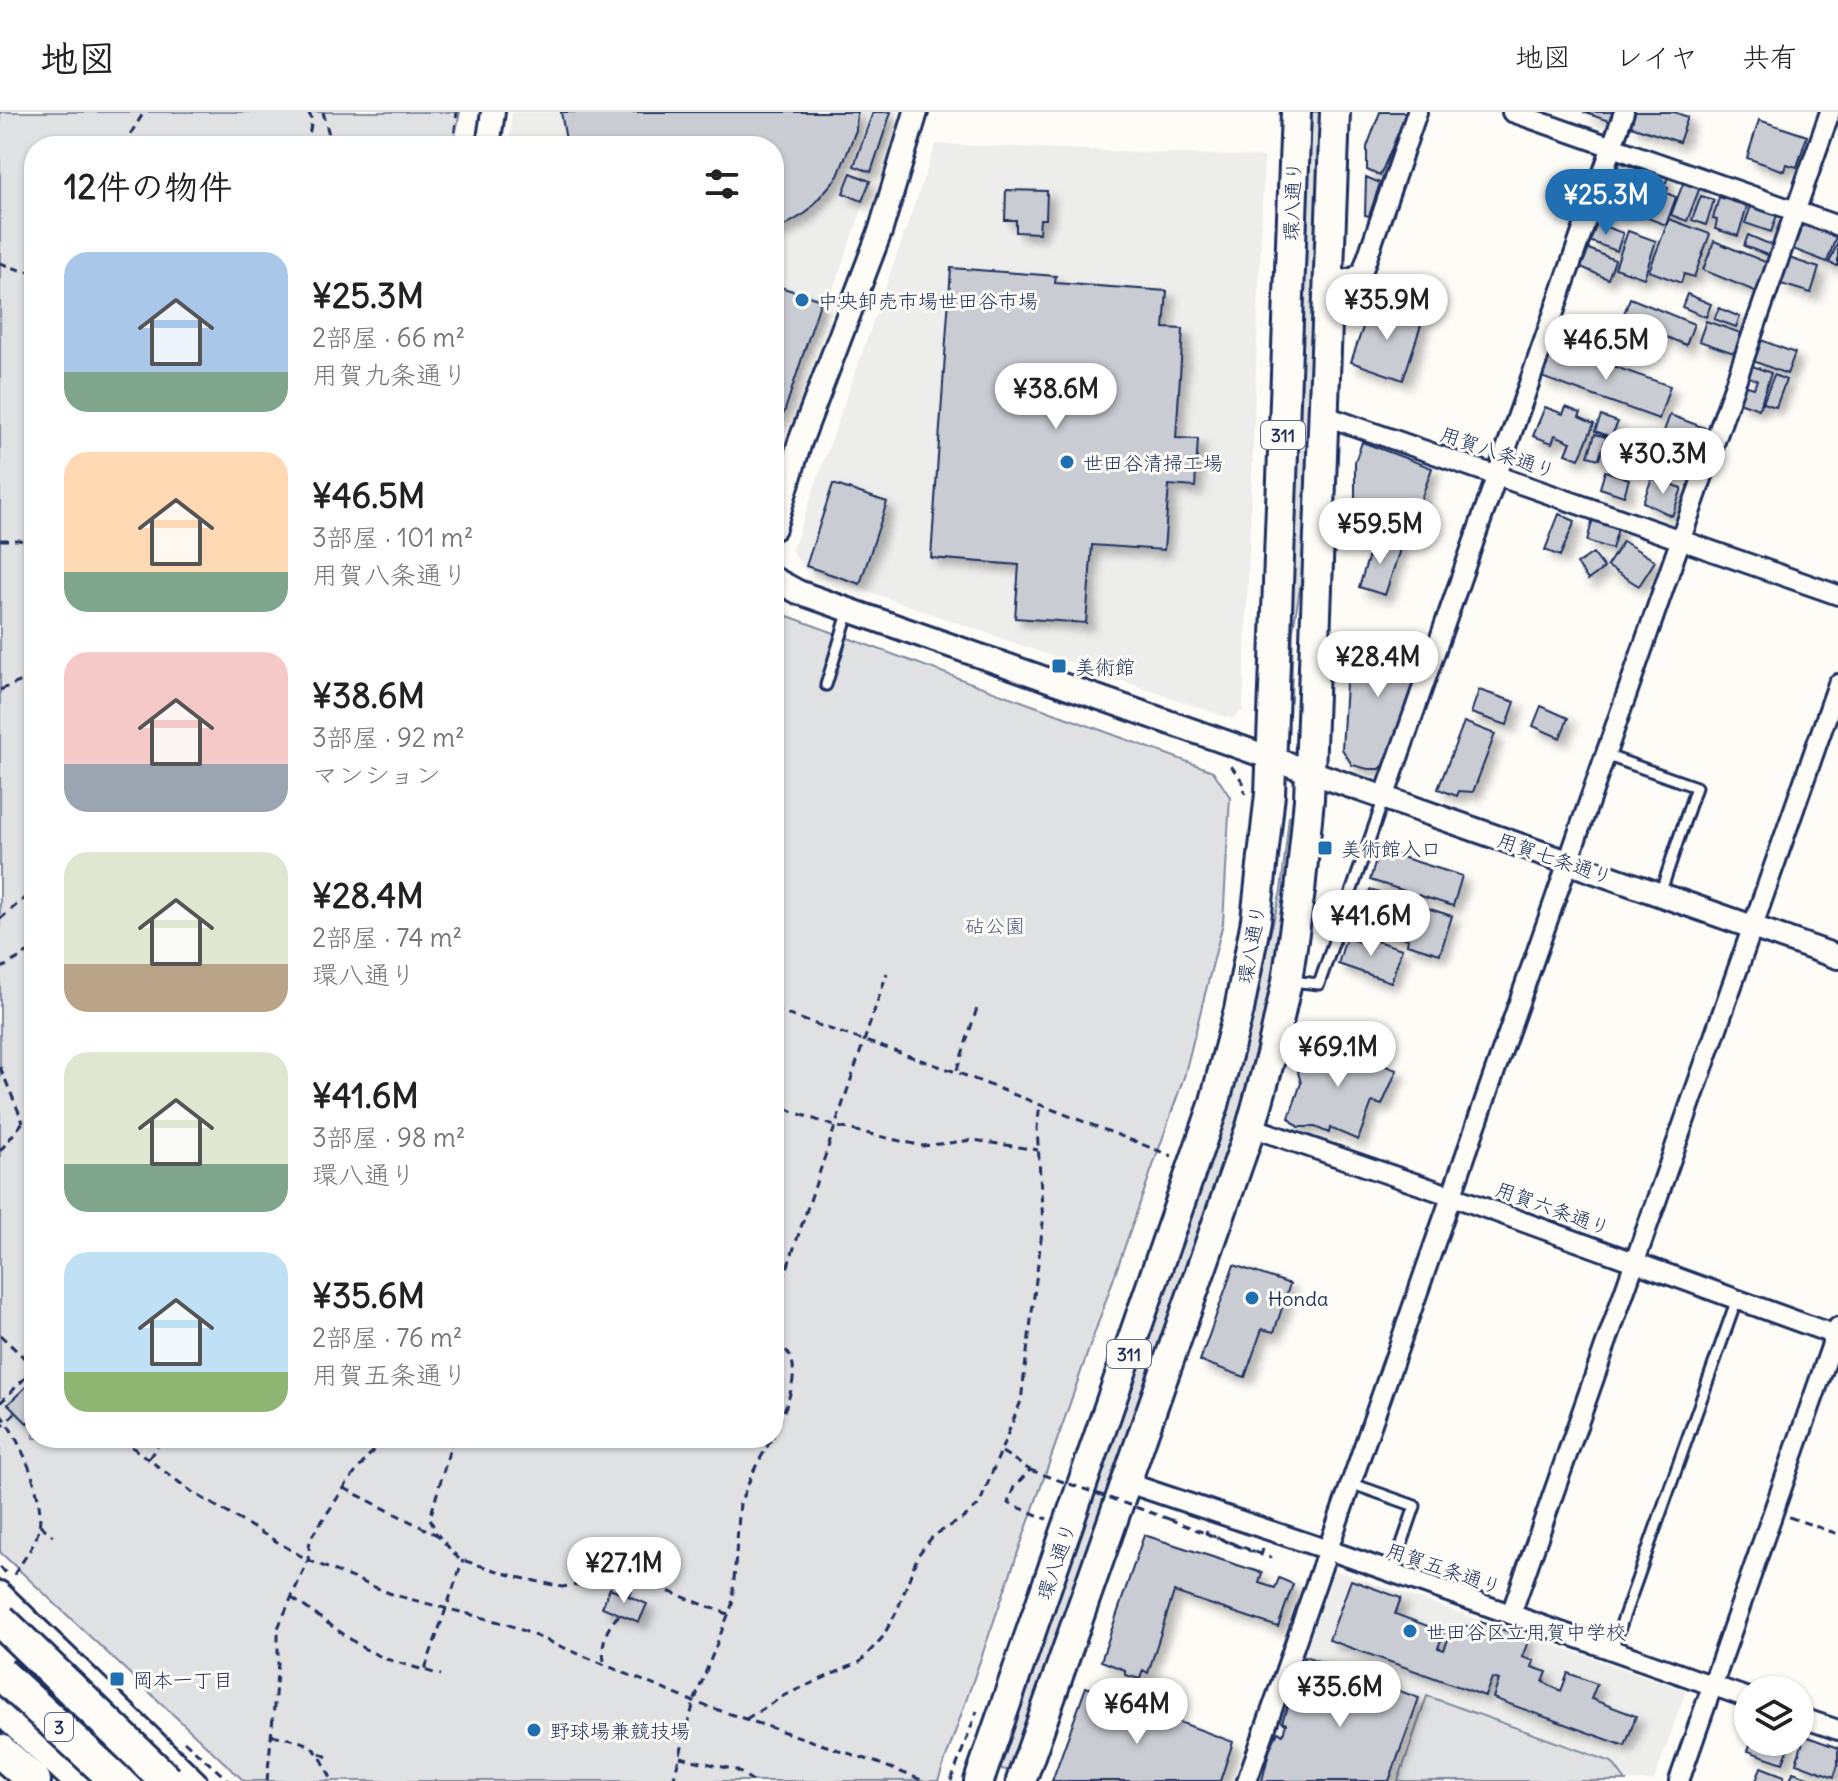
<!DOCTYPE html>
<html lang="ja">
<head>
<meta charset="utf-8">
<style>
	body { margin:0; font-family:Delius,"Klee One",sans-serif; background:#f6f6f6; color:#222; height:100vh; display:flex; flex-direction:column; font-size:30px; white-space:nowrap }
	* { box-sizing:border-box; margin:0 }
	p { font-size:26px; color:#767676 }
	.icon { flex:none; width:44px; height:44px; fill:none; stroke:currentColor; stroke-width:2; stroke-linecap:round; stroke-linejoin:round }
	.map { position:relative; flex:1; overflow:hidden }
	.sheet { position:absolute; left:24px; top:24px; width:760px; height:1312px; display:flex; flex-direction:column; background:#fff; border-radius:32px; box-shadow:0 2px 6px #0004 }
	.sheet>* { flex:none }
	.controls { position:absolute; left:1734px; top:1564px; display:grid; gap:16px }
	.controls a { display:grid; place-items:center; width:80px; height:80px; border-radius:50%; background:#fff; box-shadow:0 2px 6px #0004; font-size:40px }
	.price { position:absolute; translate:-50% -68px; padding:0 18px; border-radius:28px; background:#fff; color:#222; font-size:26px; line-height:52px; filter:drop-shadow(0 2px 4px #0008) }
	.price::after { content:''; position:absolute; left:50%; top:48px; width:24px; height:18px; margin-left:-12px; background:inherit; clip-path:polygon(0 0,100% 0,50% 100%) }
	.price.on { background:#1f6fb2; color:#fff }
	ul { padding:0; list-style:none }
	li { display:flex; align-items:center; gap:24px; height:200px; padding:0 40px }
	li span { display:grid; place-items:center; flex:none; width:224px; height:160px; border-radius:24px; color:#555 }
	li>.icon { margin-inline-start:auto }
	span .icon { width:96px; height:96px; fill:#fffc; stroke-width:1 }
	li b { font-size:34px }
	h2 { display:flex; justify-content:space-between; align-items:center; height:96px; padding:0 40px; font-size:34px }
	header { display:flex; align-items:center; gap:48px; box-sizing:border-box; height:112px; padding:0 40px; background:#fff; border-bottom:2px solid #e0e0e0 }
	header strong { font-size:38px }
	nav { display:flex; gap:44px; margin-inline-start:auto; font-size:28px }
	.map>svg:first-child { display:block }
	.built { fill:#edeeec }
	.green { fill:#e0e1e3; stroke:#7e88a0; stroke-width:2 }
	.building { fill:#c9ccd3; stroke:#1b2f5e; stroke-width:2; filter:url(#shadow) }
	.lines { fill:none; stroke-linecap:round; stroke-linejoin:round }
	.service-casing { stroke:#1b2f5e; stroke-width:15 }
	.minor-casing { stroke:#1b2f5e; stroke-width:24 }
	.tertiary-casing { stroke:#1b2f5e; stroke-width:28 }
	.primary-casing { stroke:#1b2f5e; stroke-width:34 }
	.motorway-casing { stroke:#1b2f5e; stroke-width:38 }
	.path { stroke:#1b2f5e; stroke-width:3; stroke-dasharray:8 6; stroke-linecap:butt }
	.service { stroke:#fdfcf7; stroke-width:9 }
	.minor { stroke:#fdfcf7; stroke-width:18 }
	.tertiary { stroke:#fdfcf7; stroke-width:22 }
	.primary { stroke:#fdfcf7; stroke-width:28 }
	.motorway { stroke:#fdfcf7; stroke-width:32 }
	.motorway-bridge-casing { stroke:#1b2f5e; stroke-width:38; stroke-linecap:butt }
	.path-bridge { stroke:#1b2f5e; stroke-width:3; stroke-dasharray:8 6; stroke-linecap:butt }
	.motorway-bridge { stroke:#fdfcf7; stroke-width:32 }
	.poi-dot { fill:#1f6fb2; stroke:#fdfcf7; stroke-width:3 }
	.labels { text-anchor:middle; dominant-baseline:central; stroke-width:6; stroke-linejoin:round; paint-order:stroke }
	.shield { fill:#fdfcf7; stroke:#5f6c8c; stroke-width:2 }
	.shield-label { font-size:18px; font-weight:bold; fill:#1b2f5e }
	.street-label { font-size:20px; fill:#1b2f5e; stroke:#fdfcf7 }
	.poi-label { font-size:20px; fill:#1b2f5e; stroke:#fdfcf7; text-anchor:start }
	.park-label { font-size:20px; fill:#4c5c7f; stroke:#fdfcf7 }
</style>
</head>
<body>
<header>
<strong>地図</strong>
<nav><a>地図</a><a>レイヤ</a><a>共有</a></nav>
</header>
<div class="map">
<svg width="1838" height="1669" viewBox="0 0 1838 1669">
	<defs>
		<filter id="shadow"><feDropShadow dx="7" dy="7" stdDeviation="4" flood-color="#0004"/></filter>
	</defs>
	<rect width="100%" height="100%" fill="#fdfcf7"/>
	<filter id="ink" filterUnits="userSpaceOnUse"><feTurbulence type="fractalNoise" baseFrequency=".0125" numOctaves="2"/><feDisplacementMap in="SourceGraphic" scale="16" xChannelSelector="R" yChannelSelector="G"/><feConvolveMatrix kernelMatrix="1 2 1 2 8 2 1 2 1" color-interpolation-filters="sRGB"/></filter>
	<g filter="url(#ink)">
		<path class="built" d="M512 0H897L774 341V34H509Z
			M936 32 1264 45 1243 598 1232 607 804 457 792 439Z
			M1334 1458 1686 1578 1654 1669H1258L1325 1460Z"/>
		<path class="green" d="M0 0H460L453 34H34V1326H774V499L1213 659 1230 685 1223 811 1184 965 938 1669H244L0 1440Z
			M1310 0H1322L1305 446 1293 518 1291 590 1287 591Z
			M1295 703 1284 798 1266 897 1241 993 1219 1063 1010 1659 998 1656 1222 1013 1281 779 1289 704Z
			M1427 1584 1612 1650 1626 1669H1398Z"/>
		<path class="building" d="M561 0H857L856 18 838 64 806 101 774 120V34H567Z
			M873 0H891L871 60 854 54Z
			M1380 0H1407L1380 64 1367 58V35Z
			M1583 0H1617L1614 11Z
			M1635 0H1674L1688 5 1679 30 1631 14Z
			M1759 8 1807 24 1797 55 1786 52 1784 59 1747 46Z
			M1620 50 1646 60 1641 74 1614 64Z
			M1651 58 1668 64 1666 71 1649 65Z
			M851 61 870 69 862 89 843 81Z
			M1366 65 1380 71 1369 104 1365 103Z
			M1649 69 1668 76 1666 81 1676 85 1666 113 1637 102Z
			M1684 69 1700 75 1687 109 1671 103Z
			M1615 73 1639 84 1632 99 1624 100 1622 105 1610 100 1608 106 1597 101 1606 80 1611 82Z
			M1006 78 1047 79 1046 107H1040L1039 121 1016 120V108H1005Z
			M1701 84 1714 88 1706 113 1692 108Z
			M1719 85 1747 94 1738 124 1715 117 1717 108 1713 107Z
			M1751 94 1777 103 1771 120 1745 111Z
			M1669 107 1710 122 1694 165 1684 162 1681 171 1649 159Z
			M1595 111 1623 121 1617 139 1589 129Z
			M1803 112 1836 125 1827 150 1793 137Z
			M1628 119 1656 129 1644 166 1615 156Z
			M1748 123 1774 134 1770 144 1744 134Z
			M1714 129 1768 151 1757 180 1703 158Z
			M1837 132 1838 133V154L1829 151Z
			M1589 137 1615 148 1608 167 1581 155Z
			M1789 146 1819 156 1811 181 1781 172Z
			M951 156 1056 164 1055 171 1167 179 1164 216 1183 217 1176 326 1198 327 1195 375 1169 373 1164 438 1092 433 1086 511 1015 506 1019 453 931 446Z
			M774 173 821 188 784 301 774 312Z
			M1687 182 1711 192 1706 205 1682 195Z
			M1630 186 1694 212 1686 233 1622 207Z
			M1371 192 1422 210 1403 268 1351 250Z
			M1719 196 1740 205 1736 215 1714 207Z
			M1706 209 1741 221 1734 241 1699 229Z
			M1761 228 1795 241 1787 262 1753 249Z
			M1553 233 1670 274 1659 307 1541 265Z
			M1750 253 1771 261 1759 297 1739 290 1744 273 1754 276 1757 268 1746 264Z
			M1774 263 1786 268 1776 295 1763 291Z
			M1545 295 1563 302 1566 295 1581 301 1579 305 1594 312 1579 347 1566 342 1571 330 1555 323 1552 331 1533 324Z
			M1670 303 1705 316 1696 339 1661 327Z
			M1601 304 1618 310 1611 325 1595 319Z
			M1595 322 1606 325 1599 347 1588 344Z
			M1362 330 1432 356 1414 407 1389 397 1385 404 1375 401 1378 395 1355 387V350Z
			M1668 338 1690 347 1684 364 1662 355Z
			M1605 359 1629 367 1624 384 1600 376Z
			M1652 366 1682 376 1672 404 1643 390Z
			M833 372 887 390 860 472 806 454Z
			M1559 402 1575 409 1560 444 1545 438Z
			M1593 406 1619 413 1612 437 1587 429Z
			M1380 426 1401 434 1385 483 1359 475 1373 430Z
			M1623 429 1655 449 1639 474 1607 454Z
			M1593 441 1604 456 1588 468 1577 452Z
			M1387 518 1427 533 1387 650 1380 657H1368L1352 653 1342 637 1348 539 1375 548Z
			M1479 578 1515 590 1507 613 1471 601Z
			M1541 594 1568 606 1560 626 1533 614Z
			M1464 610 1495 622 1473 680 1459 679 1457 684 1438 677Z
			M1379 738 1462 764 1453 794 1370 768Z
			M1370 778 1452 804 1440 842 1407 832 1408 827 1359 811Z
			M1346 826 1365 832 1367 826 1402 837 1391 870 1338 852Z
			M1309 926 1397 958 1382 993 1372 990 1358 1028 1330 1016 1329 1021 1315 1015H1298L1289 1006 1301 971 1298 960Z
			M1234 1153 1290 1172 1274 1220 1262 1217 1245 1265 1200 1249Z
			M33 1268 34 1304 27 1311 8 1292Z
			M1144 1423 1262 1461 1259 1471 1275 1476 1279 1466 1293 1472 1278 1515 1174 1480 1148 1561 1143 1558 1140 1567 1125 1563V1558L1101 1549Z
			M1351 1468 1401 1486 1395 1502 1444 1520 1438 1536 1444 1538 1451 1520 1459 1524 1463 1513 1478 1518 1481 1510 1529 1527 1522 1545 1534 1549 1532 1555 1547 1560 1543 1570 1561 1579 1568 1561 1597 1572 1591 1587 1636 1604 1625 1634 1493 1586 1499 1568 1492 1566 1485 1584 1329 1528Z
			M610 1476 647 1492 639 1510 602 1495Z
			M1305 1544 1419 1586 1389 1669H1262L1270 1636 1278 1620 1283 1622 1286 1612 1282 1610 1296 1569 1305 1571 1308 1562 1300 1558Z
			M1086 1575 1233 1630 1220 1669H1052Z
			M1805 1624 1838 1636V1653L1834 1665 1796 1651Z
			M1751 1630H1791L1783 1651 1748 1639Z
			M1761 1655 1784 1664 1783 1669H1756Z
			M1793 1660 1819 1669H1790Z"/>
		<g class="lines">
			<defs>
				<path id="service" d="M826 573 849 498
					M1605 643 1696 675 1660 782
					M1292 869 1319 872 1384 686
					M1350 1371 1415 1394 1392 1461
					M1612 1538 1737 1187"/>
				<path id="minor" d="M1512 0 1838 114
					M1328 167C1342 167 1354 170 1363 158L1417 0
					M1323 303 1838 483
					M1384 686 1624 0
					M1251 1015 1452 1084 1838 1224
					M1125 1370 1340 1442 1748 1586
					M0 1479 197 1669
					M1511 1502 1838 572
					M1800 1605 1838 1618
					M1247 1669 1830 0
					M1679 1669 1838 1215"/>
				<path id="tertiary" d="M488 34 493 0
					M774 416 800 330 880 120 916 0
					M774 467 798 480 849 498 1838 845"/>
				<path id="primary" d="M979 1669 1214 993 1239 898 1256 808 1270 682 1296 0
					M1021 1669 1251 1015 1271 943 1287 869 1300 779 1309 687 1335 0"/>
				<path id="motorway" d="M0 1594 81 1669
					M0 1639 34 1669"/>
			</defs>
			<use href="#service" class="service-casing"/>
			<use href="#minor" class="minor-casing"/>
			<use href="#tertiary" class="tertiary-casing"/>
			<use href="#primary" class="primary-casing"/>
			<use href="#motorway" class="motorway-casing"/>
			<path class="path" d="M323 0 332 34
				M123 34 144 0
				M307 34 312 7 308 0
				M453 34 457 0
				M0 151 23 159 34 160
				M0 428H19L34 432
				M0 578 34 564
				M1231 654 1243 670 1245 682
				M0 807 34 778
				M0 857 34 837
				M774 898 956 960 1172 1044
				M0 955 23 1010
				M957 958 978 893
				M774 990 794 1000 834 1014 923 1034 973 1028 1038 1038
				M0 1039 23 1010 34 1007
				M774 1195 887 861
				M774 1203 781 1233
				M0 1223 34 1255
				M774 1231C811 1244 786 1296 774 1321
				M0 1291 34 1257
				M0 1302C21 1328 49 1391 37 1423 32 1438 20 1452 12 1466
				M0 1317 16 1300
				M120 1326 192 1380 308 1448 394 1483 507 1512 694 1590 875 1650 924 1669
				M453 1326 430 1406 436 1421 459 1447 517 1465 562 1475 607 1469 644 1470 728 1502
				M1002 1340 1030 1358 1014 1375 1008 1391 1047 1407
				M149 1346 163 1326
				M344 1376 437 1423
				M1789 1405 1838 1422
				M1169 1407 1261 1443 1264 1434
				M40 1413 53 1424
				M1207 1418 1206 1421 1271 1446
				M0 1455 7 1462
				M628 1484 634 1470
				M292 1486 363 1536 386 1547 441 1563
				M604 1549C601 1529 606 1516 620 1502
				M425 1557 463 1448
				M746 1607 785 1583 860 1550 882 1526 897 1499 918 1443 933 1424 962 1407 979 1393 1021 1289 1043 1111 1037 1016 1040 992
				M272 1623C311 1631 316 1631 332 1669
				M184 1629 229 1669
				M320 1641 329 1646
				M680 1645 736 1658 753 1669
				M267 1669 278 1551V1516L308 1448 310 1427 348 1370 383 1326
				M673 1669 694 1590 732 1493 740 1391 755 1356 772 1326
				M951 1669 977 1599"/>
			<use href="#service" class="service"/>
			<use href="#minor" class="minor"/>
			<use href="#tertiary" class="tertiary"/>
			<use href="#primary" class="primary"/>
			<use href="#motorway" class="motorway"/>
			<defs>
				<path id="motorway-bridge" d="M0 1508 167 1669
					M0 1561 117 1669"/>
			</defs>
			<use href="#motorway-bridge" class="motorway-bridge-casing"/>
			<path class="path-bridge" d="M1030 1358 1169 1407"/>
			<use href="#motorway-bridge" class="motorway-bridge"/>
		</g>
	</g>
	<g class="poi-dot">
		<circle cx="802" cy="188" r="8"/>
		<circle cx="1067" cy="350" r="8"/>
		<rect x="1051" y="546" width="16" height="16" rx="4"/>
		<rect x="1317" y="728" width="16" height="16" rx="4"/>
		<circle cx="1252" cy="1186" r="8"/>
		<circle cx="1410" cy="1519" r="8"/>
		<rect x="109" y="1559" width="16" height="16" rx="4"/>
		<circle cx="534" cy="1618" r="8"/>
	</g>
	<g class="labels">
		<g class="shield">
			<rect x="1261" y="309" width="44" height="28" rx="6"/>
			<rect x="1107" y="1228" width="44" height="28" rx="6"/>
			<rect x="45" y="1601" width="28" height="28" rx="6"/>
		</g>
		<g class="shield-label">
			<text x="1283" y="323">311</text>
			<text x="1129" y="1242">311</text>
			<text x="59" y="1615">3</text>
		</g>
		<g class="street-label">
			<text transform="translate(1292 89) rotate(-88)">環八通り</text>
			<text transform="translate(1498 340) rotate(19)">用賀八条通り</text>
			<text transform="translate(1555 746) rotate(19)">用賀七条通り</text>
			<text transform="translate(1251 832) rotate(-80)">環八通り</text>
			<text transform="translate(1553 1096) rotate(20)">用賀六条通り</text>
			<text transform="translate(1056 1449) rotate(-71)">環八通り</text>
			<text transform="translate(1444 1456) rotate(19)">用賀五条通り</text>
		</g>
		<g class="poi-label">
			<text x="818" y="188">中央卸売市場世田谷市場</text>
			<text x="1083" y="350">世田谷清掃工場</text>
			<text x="1075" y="554">美術館</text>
			<text x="1341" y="736">美術館入口</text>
			<text x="1268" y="1186">Honda</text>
			<text x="1426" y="1519">世田谷区立用賀中学校</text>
			<text x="133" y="1567">岡本一丁目</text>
			<text x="550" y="1618">野球場兼競技場</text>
		</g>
		<g class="park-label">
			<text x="995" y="813">砧公園</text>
		</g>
	</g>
</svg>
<div class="controls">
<a><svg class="icon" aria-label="layers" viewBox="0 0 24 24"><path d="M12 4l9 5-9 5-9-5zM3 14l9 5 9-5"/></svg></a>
</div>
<b class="price on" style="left:1606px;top:125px">¥25.3M</b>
<b class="price" style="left:1387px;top:230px">¥35.9M</b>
<b class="price" style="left:1606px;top:270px">¥46.5M</b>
<b class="price" style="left:1056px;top:319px">¥38.6M</b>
<b class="price" style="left:1663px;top:384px">¥30.3M</b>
<b class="price" style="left:1380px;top:454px">¥59.5M</b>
<b class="price" style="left:1378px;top:587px">¥28.4M</b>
<b class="price" style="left:1371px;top:846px">¥41.6M</b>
<b class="price" style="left:1338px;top:977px">¥69.1M</b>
<b class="price" style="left:624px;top:1493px">¥27.1M</b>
<b class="price" style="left:1340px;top:1617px">¥35.6M</b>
<b class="price" style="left:1137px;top:1634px">¥64M</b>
<section class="sheet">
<h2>12件の物件<svg class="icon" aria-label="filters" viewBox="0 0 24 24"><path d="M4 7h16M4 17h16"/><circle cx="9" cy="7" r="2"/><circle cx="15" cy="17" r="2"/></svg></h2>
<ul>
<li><span style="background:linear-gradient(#a9c7e8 75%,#7fa58c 0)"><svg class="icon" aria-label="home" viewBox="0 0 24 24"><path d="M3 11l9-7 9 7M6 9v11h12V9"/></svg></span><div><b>¥25.3M</b><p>2部屋 · 66 m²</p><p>用賀九条通り</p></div></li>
<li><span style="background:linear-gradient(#ffd9b3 75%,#7fa58c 0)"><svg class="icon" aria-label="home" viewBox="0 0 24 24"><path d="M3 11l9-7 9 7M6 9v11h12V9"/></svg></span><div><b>¥46.5M</b><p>3部屋 · 101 m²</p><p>用賀八条通り</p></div></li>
<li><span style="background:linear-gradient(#f6c9c9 70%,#9aa5b1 0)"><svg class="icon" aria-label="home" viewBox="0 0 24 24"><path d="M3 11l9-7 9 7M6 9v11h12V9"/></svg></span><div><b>¥38.6M</b><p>3部屋 · 92 m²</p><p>マンション</p></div></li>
<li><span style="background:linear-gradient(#dfe7d0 70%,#b9a48a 0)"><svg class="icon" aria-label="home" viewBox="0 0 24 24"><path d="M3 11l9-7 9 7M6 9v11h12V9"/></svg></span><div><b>¥28.4M</b><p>2部屋 · 74 m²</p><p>環八通り</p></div></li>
<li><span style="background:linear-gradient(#dfe7d0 70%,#7fa58c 0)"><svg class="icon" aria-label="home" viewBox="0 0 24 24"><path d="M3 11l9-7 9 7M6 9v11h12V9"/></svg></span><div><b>¥41.6M</b><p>3部屋 · 98 m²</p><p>環八通り</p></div></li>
<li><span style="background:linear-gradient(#bfe0f5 75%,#8fb573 0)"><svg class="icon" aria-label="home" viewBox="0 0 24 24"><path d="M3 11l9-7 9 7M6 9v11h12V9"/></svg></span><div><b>¥35.6M</b><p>2部屋 · 76 m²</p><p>用賀五条通り</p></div></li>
</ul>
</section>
</div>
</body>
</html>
